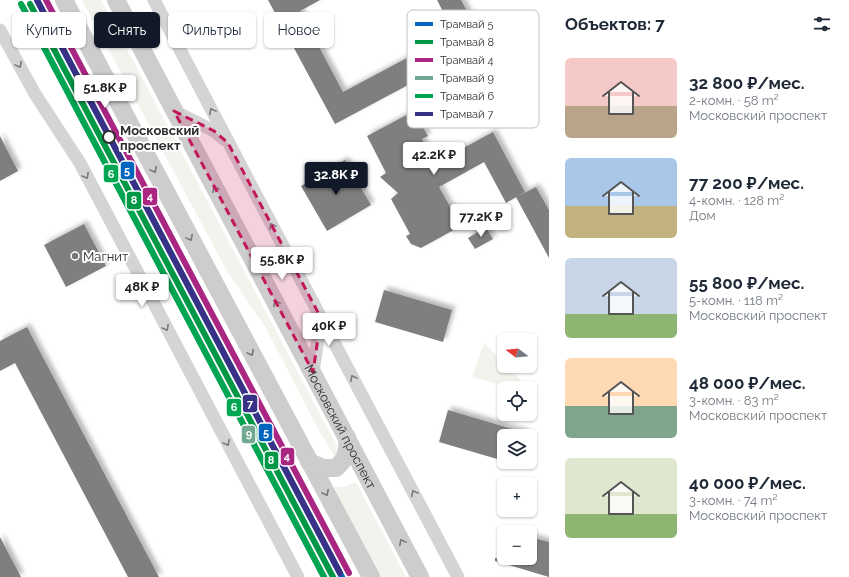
<!DOCTYPE html>
<html lang="ru">
<head>
<meta charset="utf-8">
<style>
	body { margin:0; font-family:Raleway,sans-serif; background:#f2f2f3; color:#1f2937; height:100vh; display:flex; flex-direction:column; font-size:15px; white-space:nowrap }
	* { box-sizing:border-box; margin:0 }
	p { font-size:13px; color:#747a83 }
	.icon { flex:none; width:22px; height:22px; fill:none; stroke:currentColor; stroke-width:2; stroke-linecap:round; stroke-linejoin:round }
	.map { position:relative; flex:1; overflow:hidden }
	.side { display:flex; flex-direction:column; background:#fff; width:300px }
	.side>* { flex:none }
	.top-card { position:absolute; left:12px; top:12px; width:380px; height:36px; display:flex; gap:8px }
	.needle { width:26px; rotate:286deg }
	.fabs { position:absolute; left:497px; top:333px; display:grid; gap:8px }
	.fabs a { display:grid; place-items:center; width:40px; height:40px; border-radius:6px; background:#fff; box-shadow:0 1px 3px #0004; font-size:20px }
	.price { position:absolute; translate:-50% -34px; padding:0 9px; border-radius:4px; background:#fff; color:#222; font-size:13px; line-height:26px; filter:drop-shadow(0 1px 2px #0008) }
	.price::after { content:''; position:absolute; left:50%; top:24px; width:12px; height:9px; margin-left:-6px; background:inherit; clip-path:polygon(0 0,100% 0,50% 100%) }
	.price.active { background:#111827; color:#fff }
	ul { padding:0; list-style:none }
	li { display:flex; align-items:center; gap:12px; height:100px; padding:0 16px }
	li span { display:grid; place-items:center; flex:none; width:112px; height:80px; border-radius:6px; color:#555 }
	li>.icon { margin-inline-start:auto }
	span .icon { width:48px; height:48px; fill:#fffc; stroke-width:1 }
	li b { font-size:17px }
	h2 { display:flex; justify-content:space-between; align-items:center; height:48px; padding:0 16px; font-size:17px }
	.tag { padding:0 14px; border-radius:6px; background:#fff; box-shadow:0 1px 3px #0004; font-size:14px; line-height:36px }
	.tag.active { background:#111827; color:#fff }
	main { display:flex; flex:1; min-height:0 }
	.map>svg:first-child { display:block }
	.green { fill:#f1f4ed }
	.building { fill:#7f7f7f; filter:url(#shadow) }
	.lines { fill:none; stroke-linecap:round; stroke-linejoin:round }
	.minor { stroke:#d4d4d4; stroke-width:13 }
	.secondary { stroke:#cdcdcd; stroke-width:18 }
	.tram-1-casing { stroke:#fff; stroke-width:9 }
	.tram-2-casing { stroke:#fff; stroke-width:9 }
	.tram-3-casing { stroke:#fff; stroke-width:9 }
	.tram-4-casing { stroke:#fff; stroke-width:9 }
	.tram-5-casing { stroke:#fff; stroke-width:9 }
	.tram-6-casing { stroke:#fff; stroke-width:9 }
	.tram-1 { stroke:#0065bd; stroke-width:6 }
	.tram-2 { stroke:#009746; stroke-width:6 }
	.tram-3 { stroke:#a92683; stroke-width:6 }
	.tram-4 { stroke:#72a891; stroke-width:6 }
	.tram-5 { stroke:#00a651; stroke-width:6 }
	.tram-6 { stroke:#393186; stroke-width:6 }
	.oneway { stroke:#797979 }
	.oneway2 { stroke:#767676 }
	.marked { fill:#c2185b; fill-opacity:0.2; stroke:#c2185b; stroke-width:3; stroke-dasharray:8 5; stroke-linejoin:round }
	.stop-dot { fill:#fff; stroke:#2f2f2f; stroke-width:2 }
	.poi-dot { fill:#787878; stroke:#fff; stroke-width:1.5 }
	.labels { text-anchor:middle; dominant-baseline:central; stroke-width:4; stroke-linejoin:round; paint-order:stroke }
	.stop-label { font-size:13px; font-weight:bold; fill:#2f2f2f; stroke:#fff; text-anchor:start }
	.poi-label { font-size:13px; fill:#2f2f2f; stroke:#fff; text-anchor:start }
	.street-label { font-size:13px; fill:#2f2f2f; stroke:#fff }
	.key { fill:#fff; stroke:#c1c1c1; stroke-width:1 }
	.key-label { font-size:11px; fill:#2f2f2f }
	.line-badge { stroke:#fff; stroke-width:1.5 }
	.badge-label { font-size:11px; text-anchor:middle; font-weight:bold; fill:#fff }
</style>
</head>
<body>
<main>
<div class="map">
<svg width="549" height="577" viewBox="0 0 549 577">
	<defs>
		<filter id="shadow"><feDropShadow dx="3.5" dy="-3.5" stdDeviation="2" flood-color="#0004"/></filter>
	</defs>
	<rect width="100%" height="100%" fill="#fff"/>
	<path class="green" d="M82 0H101L341 454 335 457 318 429 266 328 228 273Z
		M484 343 504 363V366H507L521 380 518 388H511L472 377Z
		M356 482 406 577H381L333 487H344Z"/>
	<path class="building" d="M268 0H320L300 11 343 92 454 33 437 0H461L485 44 335 124Z
		M414 111 428 136 422 139 434 164 493 132 525 192 506 203 484 162 439 187 461 226 421 248 411 244 406 236 410 234 391 199 398 193 380 177 386 173 367 136Z
		M0 136 18 171 0 181Z
		M345 160 371 205 327 231 301 186Z
		M536 187 549 210V258L516 197Z
		M84 224 106 266 66 287 44 245Z
		M486 227 493 239 475 249 468 238Z
		M384 290 452 310 443 342 375 322Z
		M27 327 159 577H128L15 363 0 371V341Z
		M448 410 526 433V436H504V461L439 442Z
		M0 537 21 577H0Z
		M530 537 549 542V577L495 561V558H530Z"/>
	<g class="lines">
		<path class="minor" d="M154 0 254 191 458 577
			M0 30 35 94 80 163 298 577
			M174 111 214 131 225 140
			M313 372 321 318"/>
		<g class="secondary">
			<path d="M64 0 371 577"/>
			<path id="s1" d="M116 0 420 577"/>
			<path d="M309 462 324 468H336C347 458 348 452 347 437"/>
		</g>
		<defs>
			<path id="tram-1" d="M37 0 342 577"/>
			<path id="tram-2" d="M30 4 333 577"/>
			<path id="tram-3" d="M46 0 349 573"/>
			<path id="tram-4" d="M23 7 324 577"/>
			<path id="tram-5" d="M21 4 324 577"/>
			<path id="tram-6" d="M37 0 340 573"/>
		</defs>
		<use href="#tram-1" class="tram-1-casing"/>
		<use href="#tram-2" class="tram-2-casing"/>
		<use href="#tram-3" class="tram-3-casing"/>
		<use href="#tram-4" class="tram-4-casing"/>
		<use href="#tram-5" class="tram-5-casing"/>
		<use href="#tram-6" class="tram-6-casing"/>
		<use href="#tram-1" class="tram-1"/>
		<use href="#tram-2" class="tram-2"/>
		<use href="#tram-3" class="tram-3"/>
		<use href="#tram-4" class="tram-4"/>
		<use href="#tram-5" class="tram-5"/>
		<use href="#tram-6" class="tram-6"/>
	</g>
	<defs><path id="oneway-chevron" d="M-2-3.5L2.5 0L-2 3.5" fill="none" stroke-width="1.6" stroke-linecap="round" stroke-linejoin="round"/></defs>
	<g class="oneway">
		<use href="#oneway-chevron" transform="translate(19 65) rotate(62)"/>
		<use href="#oneway-chevron" transform="translate(212 111) rotate(-118)"/>
		<use href="#oneway-chevron" transform="translate(86 176) rotate(62)"/>
		<use href="#oneway-chevron" transform="translate(272 226) rotate(-118)"/>
		<use href="#oneway-chevron" transform="translate(166 328) rotate(62)"/>
		<use href="#oneway-chevron" transform="translate(353 378) rotate(-118)"/>
		<use href="#oneway-chevron" transform="translate(227 443) rotate(62)"/>
		<use href="#oneway-chevron" transform="translate(414 493) rotate(-118)"/>
	</g>
	<g class="oneway2">
		<use href="#oneway-chevron" transform="translate(154 170) rotate(62)"/>
		<use href="#oneway-chevron" transform="translate(215 189) rotate(-118)"/>
		<use href="#oneway-chevron" transform="translate(190 238) rotate(62)"/>
		<use href="#oneway-chevron" transform="translate(276 303) rotate(-118)"/>
		<use href="#oneway-chevron" transform="translate(251 353) rotate(62)"/>
		<use href="#oneway-chevron" transform="translate(326 493) rotate(62)"/>
		<use href="#oneway-chevron" transform="translate(402 542) rotate(-118)"/>
	</g>
	<path class="marked" d="M174 111 214 131 228 143 321 318 313 372Z"/>
	<circle class="stop-dot" cx="109" cy="137" r="6"/>
	<circle class="poi-dot" cx="75" cy="256" r="4"/>
	<g class="labels">
		<g class="stop-label">
			<text x="120" y="130">Московский<tspan x="120" dy="15">проспект</tspan></text>
		</g>
		<g class="poi-label">
			<text x="83" y="256">Магнит</text>
		</g>
		<g class="street-label">
			<text stroke="none"><textPath href="#s1" startOffset="482">Московский проспект</textPath></text>
		</g>
	</g>
	<rect x="407" y="10" width="132" height="118" rx="6" class="key"/>
	<rect x="415" y="22" width="18" height="4" fill="#0065bd"/>
	<rect x="415" y="40" width="18" height="4" fill="#009746"/>
	<rect x="415" y="58" width="18" height="4" fill="#a92683"/>
	<rect x="415" y="76" width="18" height="4" fill="#72a891"/>
	<rect x="415" y="94" width="18" height="4" fill="#00a651"/>
	<rect x="415" y="112" width="18" height="4" fill="#393186"/>
	<g class="key-label">
		<text x="440" y="28">Трамвай 5</text>
		<text x="440" y="46">Трамвай 8</text>
		<text x="440" y="64">Трамвай 4</text>
		<text x="440" y="82">Трамвай 9</text>
		<text x="440" y="100">Трамвай 6</text>
		<text x="440" y="118">Трамвай 7</text>
	</g>
	<g class="line-badge">
		<rect x="120" y="161" width="15" height="19" rx="4" fill="#0065bd"/>
		<rect x="103" y="164" width="16" height="19" rx="4" fill="#00a651"/>
		<rect x="142" y="187" width="16" height="19" rx="4" fill="#a92683"/>
		<rect x="126" y="191" width="16" height="19" rx="4" fill="#009746"/>
		<rect x="242" y="394" width="16" height="19" rx="4" fill="#393186"/>
		<rect x="226" y="398" width="16" height="19" rx="4" fill="#00a651"/>
		<rect x="258" y="423" width="15" height="19" rx="4" fill="#0065bd"/>
		<rect x="241" y="425" width="15" height="19" rx="4" fill="#72a891"/>
		<rect x="280" y="447" width="15" height="19" rx="4" fill="#a92683"/>
		<rect x="264" y="451" width="15" height="19" rx="4" fill="#009746"/>
	</g>
	<g class="badge-label">
		<text x="127" y="175">5</text>
		<text x="111" y="178">6</text>
		<text x="150" y="200">4</text>
		<text x="134" y="204">8</text>
		<text x="250" y="407">7</text>
		<text x="234" y="411">6</text>
		<text x="266" y="437">5</text>
		<text x="249" y="438">9</text>
		<text x="287" y="460">4</text>
		<text x="271" y="464">8</text>
	</g>
</svg>
<div class="fabs">
<a><svg class="needle" viewBox="-14 -14 28 28"><path d="M0-13l5 13h-10z" fill="#e53935"/><path d="M0 13l5-13h-10z" fill="#747a83"/></svg></a>
<a><svg class="icon" aria-label="locate" viewBox="0 0 24 24"><circle cx="12" cy="12" r="6"/><path d="M12 2v4M12 18v4M2 12h4M18 12h4"/></svg></a>
<a><svg class="icon" aria-label="layers" viewBox="0 0 24 24"><path d="M12 4l9 5-9 5-9-5zM3 14l9 5 9-5"/></svg></a>
<a>+</a>
<a>−</a>
</div>
<b class="price" style="left:105px;top:109px">51.8K ₽</b>
<b class="price" style="left:434px;top:176px">42.2K ₽</b>
<b class="price active" style="left:336px;top:196px">32.8K ₽</b>
<b class="price" style="left:481px;top:238px">77.2K ₽</b>
<b class="price" style="left:282px;top:281px">55.8K ₽</b>
<b class="price" style="left:142px;top:308px">48K ₽</b>
<b class="price" style="left:329px;top:347px">40K ₽</b>
<div class="top-card">
<a class="tag">Купить</a>
<a class="tag active">Снять</a>
<a class="tag">Фильтры</a>
<a class="tag">Новое</a>
</div>
</div>
<section class="side">
<h2>Объектов: 7<svg class="icon" aria-label="filters" viewBox="0 0 24 24"><path d="M4 7h16M4 17h16"/><circle cx="9" cy="7" r="2"/><circle cx="15" cy="17" r="2"/></svg></h2>
<ul>
<li><span style="background:linear-gradient(#f6c9c9 60%,#b9a48a 0)"><svg class="icon" aria-label="home" viewBox="0 0 24 24"><path d="M3 11l9-7 9 7M6 9v11h12V9"/></svg></span><div><b>32 800 ₽/мес.</b><p>2-комн. · 58 m²</p><p>Московский проспект</p></div></li>
<li><span style="background:linear-gradient(#a9c7e8 60%,#c2b280 0)"><svg class="icon" aria-label="home" viewBox="0 0 24 24"><path d="M3 11l9-7 9 7M6 9v11h12V9"/></svg></span><div><b>77 200 ₽/мес.</b><p>4-комн. · 128 m²</p><p>Дом</p></div></li>
<li><span style="background:linear-gradient(#c9d6e8 70%,#8fb573 0)"><svg class="icon" aria-label="home" viewBox="0 0 24 24"><path d="M3 11l9-7 9 7M6 9v11h12V9"/></svg></span><div><b>55 800 ₽/мес.</b><p>5-комн. · 118 m²</p><p>Московский проспект</p></div></li>
<li><span style="background:linear-gradient(#ffd9b3 60%,#7fa58c 0)"><svg class="icon" aria-label="home" viewBox="0 0 24 24"><path d="M3 11l9-7 9 7M6 9v11h12V9"/></svg></span><div><b>48 000 ₽/мес.</b><p>3-комн. · 83 m²</p><p>Московский проспект</p></div></li>
<li><span style="background:linear-gradient(#dfe7d0 70%,#8fb573 0)"><svg class="icon" aria-label="home" viewBox="0 0 24 24"><path d="M3 11l9-7 9 7M6 9v11h12V9"/></svg></span><div><b>40 000 ₽/мес.</b><p>3-комн. · 74 m²</p><p>Московский проспект</p></div></li>
</ul>
</section>
</main>
</body>
</html>
